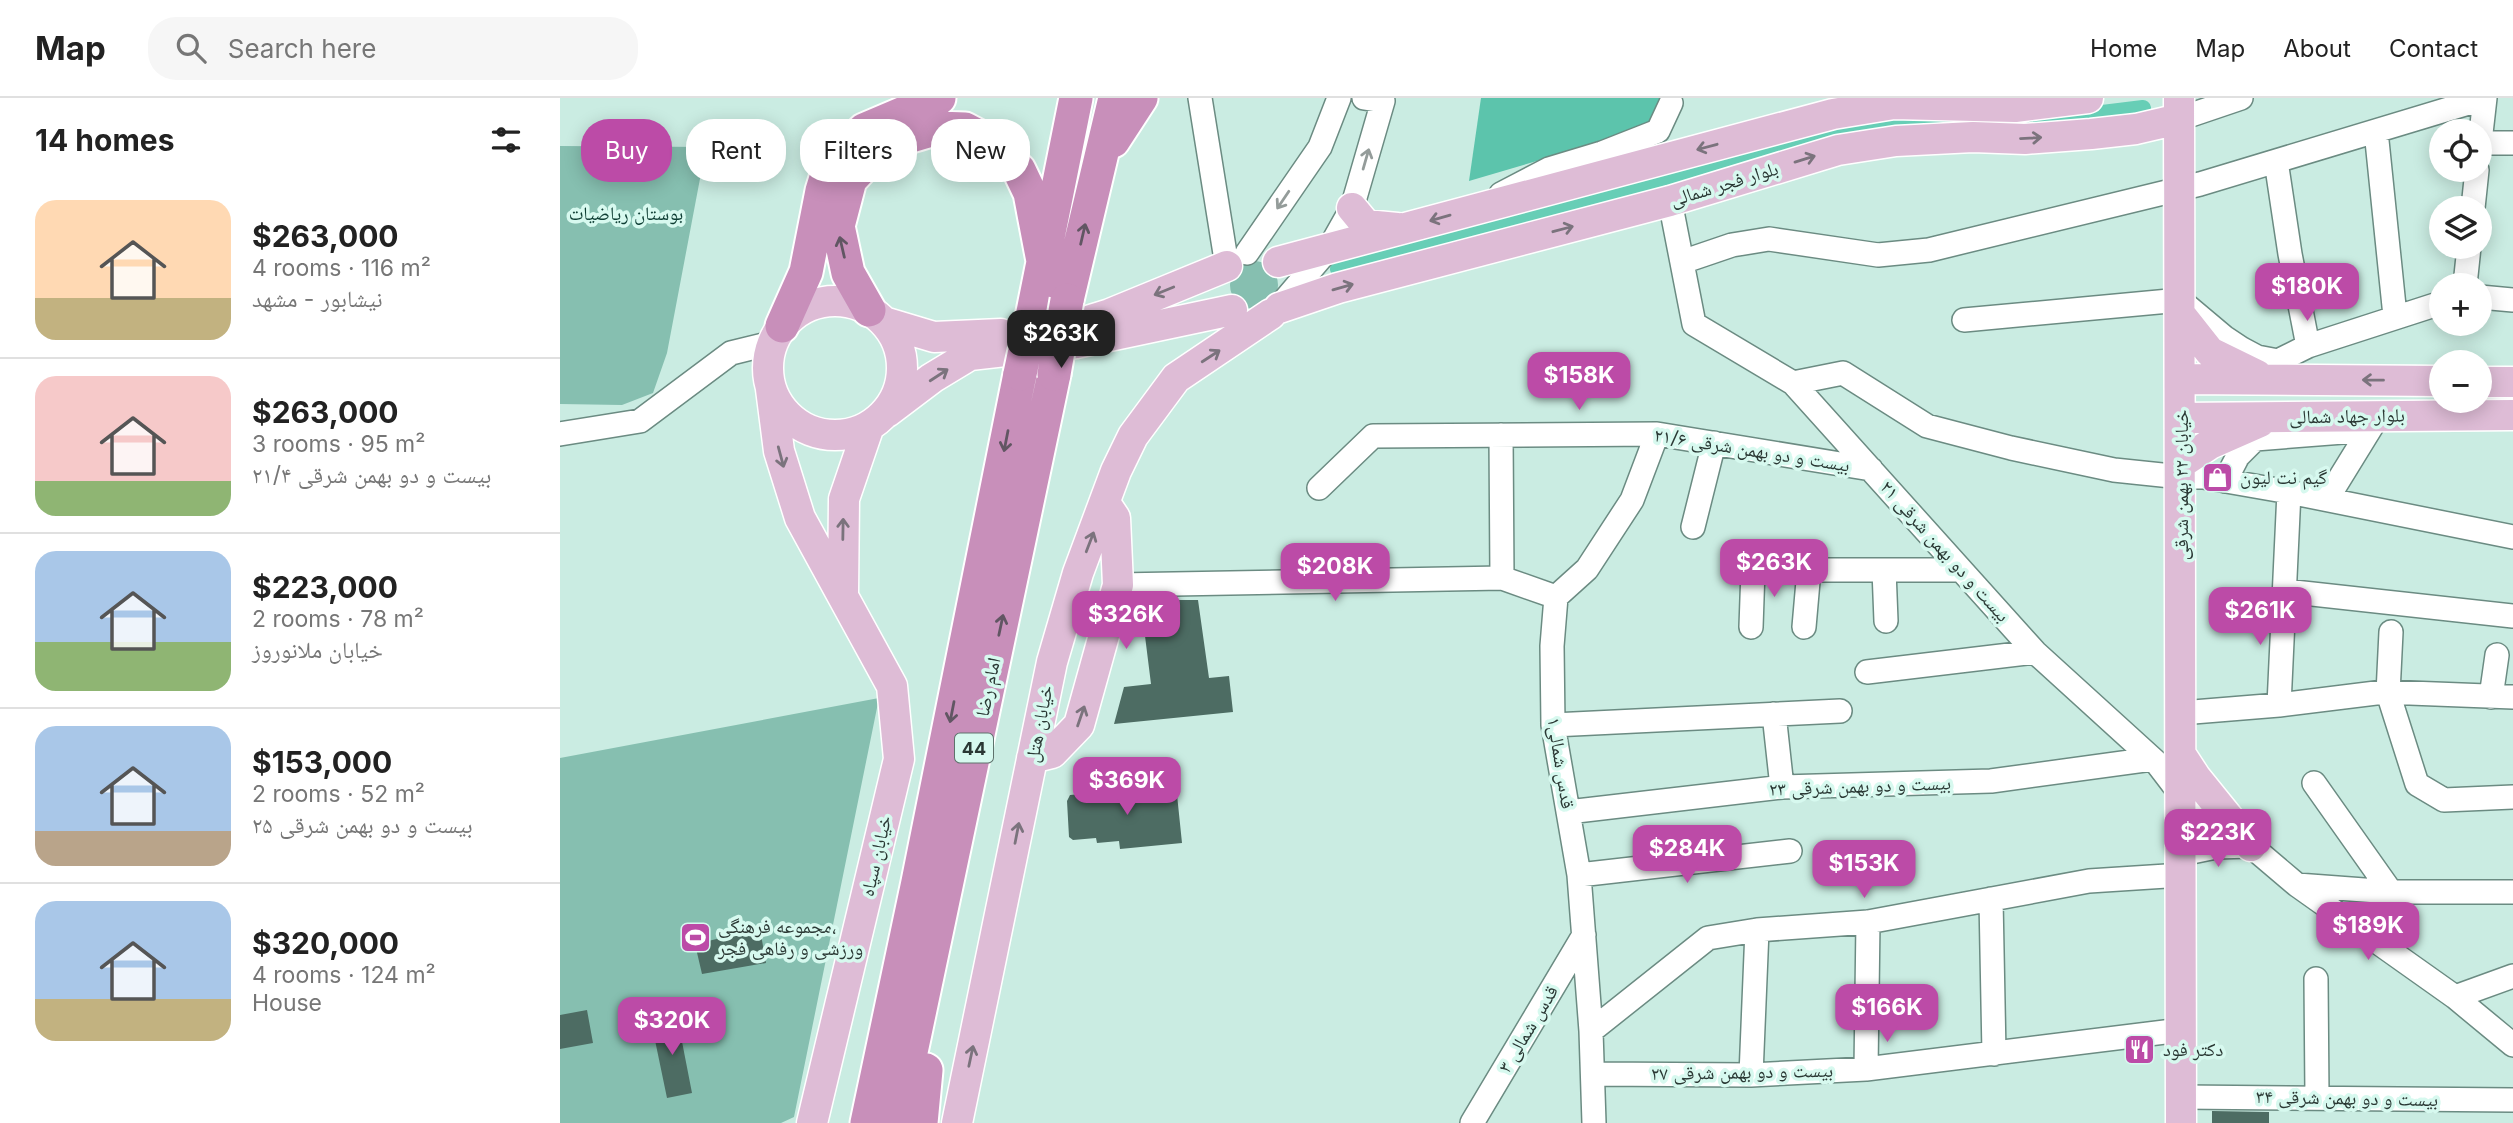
<!DOCTYPE html>
<html lang="en">
<head>
<meta charset="utf-8">
<style>
	body { margin:0; font-family:Inter,"Noto Naskh Arabic",sans-serif; background:#f6f6f6; color:#222; height:100vh; display:flex; flex-direction:column; font-size:26px; white-space:nowrap }
	* { box-sizing:border-box; margin:0 }
	p { font-size:23px; color:#767676 }
	.icon { flex:none; width:38px; height:38px; fill:none; stroke:currentColor; stroke-width:2; stroke-linecap:round; stroke-linejoin:round }
	.map { position:relative; flex:1; overflow:hidden }
	.panel { display:flex; flex-direction:column; background:#fff; width:560px }
	.panel>* { flex:none }
	.hud { position:absolute; left:21px; top:21px; width:665px; height:63px; display:flex; gap:14px }
	.fabs { position:absolute; left:1869px; top:21px; display:grid; gap:14px }
	.fabs a { display:grid; place-items:center; width:63px; height:63px; border-radius:50%; background:#fff; box-shadow:0 4px 18px #0003; font-size:35px }
	.price { position:absolute; translate:-50% -60px; padding:0 16px; border-radius:14px; background:#bc4ba7; color:#fff; font-size:23px; line-height:46px; filter:drop-shadow(0 2px 4px #0008) }
	.price::after { content:''; position:absolute; left:50%; top:42px; width:21px; height:16px; margin-left:-10px; background:inherit; clip-path:polygon(0 0,100% 0,50% 100%) }
	.price.selected { background:#222; color:#fff }
	ul { padding:0; list-style:none }
	li { display:flex; align-items:center; gap:21px; height:175px; padding:0 35px }
	li+li { border-top:2px solid #e0e0e0 }
	li span { display:grid; place-items:center; flex:none; width:196px; height:140px; border-radius:21px; color:#555 }
	li>.icon { margin-inline-start:auto }
	span .icon { width:84px; height:84px; fill:#fffc; stroke-width:1 }
	li b { font-size:30px }
	h2 { display:flex; justify-content:space-between; align-items:center; height:84px; padding:0 35px; font-size:30px }
	.pill { padding:0 24px; border-radius:28px; background:#fff; box-shadow:0 4px 18px #0003; font-size:24px; line-height:63px }
	.pill.selected { background:#bc4ba7; color:#fff }
	header { display:flex; align-items:center; gap:42px; box-sizing:border-box; height:98px; padding:0 35px; background:#fff; border-bottom:2px solid #e0e0e0 }
	header strong { font-size:33px }
	nav { display:flex; gap:38px; margin-inline-start:auto; font-size:24px }
	.search { width:490px; height:63px; background:#f6f6f6; display:flex; align-items:center; gap:18px; box-sizing:border-box; padding:0 24px; border-radius:28px; color:#767676; font-size:26px }
	main { display:flex; flex:1; min-height:0 }
	.map>svg:first-child { display:block }
	.green { fill:#86bfb0 }
	.forest { fill:#5cc4ac }
	.lines { fill:none; stroke-linecap:round; stroke-linejoin:round }
	.canal { stroke:#67ceb6; stroke-width:16 }
	.building { fill:#4d6c63 }
	.minor-casing { stroke:#6b8b82; stroke-width:26 }
	.major-casing { stroke:#fff; stroke-width:33 }
	.highway-casing { stroke:#fff; stroke-width:37 }
	.minor { stroke:#fff; stroke-width:23 }
	.major { stroke:#debcd6; stroke-width:30 }
	.highway { stroke:#c88fba; stroke-width:33 }
	.highway-bridge-casing { stroke:#fff; stroke-width:37; stroke-linecap:butt }
	.highway-bridge { stroke:#c88fba; stroke-width:33 }
	.oneway { stroke:#7b737d }
	.oneway2 { stroke:#949c9a }
	.oneway3 { stroke:#615663 }
	.labels { text-anchor:middle; dominant-baseline:central; stroke-width:7; stroke-linejoin:round; paint-order:stroke }
	.shield { fill:#d7f9ef; stroke:#5e726c; stroke-width:2 }
	.shield-label { font-size:18px; font-weight:bold; fill:#2a3834 }
	.street-label { font-size:19px; fill:#2a3834; stroke:#d7f9ef }
	.park-label { font-size:19px; fill:#0d3d33; stroke:#d7f9ef }
	.poi-label { font-size:19px; fill:#2a3834; stroke:#d7f9ef; text-anchor:start }
</style>
</head>
<body>
<header>
<strong>Map</strong>
<div class="search"><svg class="icon" aria-label="search" viewBox="0 0 24 24"><circle cx="10" cy="10" r="6"/><path d="M15 15l6 6"/></svg>Search here</div>
<nav><a>Home</a><a>Map</a><a>About</a><a>Contact</a></nav>
</header>
<main>
<section class="panel">
<h2>14 homes<svg class="icon" aria-label="filters" viewBox="0 0 24 24"><path d="M4 7h16M4 17h16"/><circle cx="9" cy="7" r="2"/><circle cx="15" cy="17" r="2"/></svg></h2>
<ul>
<li><span style="background:linear-gradient(#ffd9b3 70%,#c2b280 0)"><svg class="icon" aria-label="home" viewBox="0 0 24 24"><path d="M3 11l9-7 9 7M6 9v11h12V9"/></svg></span><div><b>$263,000</b><p>4 rooms · 116 m²</p><p>نیشابور - مشهد</p></div></li>
<li><span style="background:linear-gradient(#f6c9c9 75%,#8fb573 0)"><svg class="icon" aria-label="home" viewBox="0 0 24 24"><path d="M3 11l9-7 9 7M6 9v11h12V9"/></svg></span><div><b>$263,000</b><p>3 rooms · 95 m²</p><p>بیست و دو بهمن شرقی ۲۱/۴</p></div></li>
<li><span style="background:linear-gradient(#a9c7e8 65%,#8fb573 0)"><svg class="icon" aria-label="home" viewBox="0 0 24 24"><path d="M3 11l9-7 9 7M6 9v11h12V9"/></svg></span><div><b>$223,000</b><p>2 rooms · 78 m²</p><p>خیابان ملانوروز</p></div></li>
<li><span style="background:linear-gradient(#a9c7e8 75%,#b9a48a 0)"><svg class="icon" aria-label="home" viewBox="0 0 24 24"><path d="M3 11l9-7 9 7M6 9v11h12V9"/></svg></span><div><b>$153,000</b><p>2 rooms · 52 m²</p><p>بیست و دو بهمن شرقی ۲۵</p></div></li>
<li><span style="background:linear-gradient(#a9c7e8 70%,#c2b280 0)"><svg class="icon" aria-label="home" viewBox="0 0 24 24"><path d="M3 11l9-7 9 7M6 9v11h12V9"/></svg></span><div><b>$320,000</b><p>4 rooms · 124 m²</p><p>House</p></div></li>
</ul>
</section>
<div class="map">
<svg width="1953" height="1025" viewBox="0 0 1953 1025">
	<rect width="100%" height="100%" fill="#caece2"/>
	<path class="green" d="M0 48 146 49 107 255 93 295 62 307 0 306Z
		M670 187a24 24 0 1 1 48 0a24 24 0 1 1-48 0Z
		M319 600 234 1019 221 1025H0V660Z"/>
	<path class="forest" d="M921 0H1100L1102 12 1092 29 909 83Z"/>
	<g class="lines">
		<path class="canal" d="M778 171 1232 50 1277 34 1334 25H1461L1583 10"/>
	</g>
	<path class="building" d="M612 502H638L649 580 669 578 673 614 554 626 564 589 591 586 585 538 615 534Z
		M616 687 622 745 560 751 559 743 537 745 536 740 513 742 509 739 507 703 510 697Z
		M200 831 206 865 142 876 135 846Z
		M27 912 33 945 0 951V917Z
		M117 918 132 995 107 1000 91 923Z
		M1652 1013 1709 1014V1025H1652Z"/>
	<g class="lines">
		<defs>
			<path id="minor" d="M640 0 667 168
				M1619 21 1681 0
				M1816 33 1835 218
				M1920 44 1925 0
				M1920 45H1953
				M1716 63 1730 156 1748 248
				M941 96 989 71 1042 55 1098 33 1111 5
				M1110 103 1134 226 1233 285 1475 554 1596 664 1622 698 1691 748 1737 787 1895 899 1953 947
				M1913 110 1917 72
				M687 155 760 49 779 0
				M1122 164 1172 147 1209 141 1318 157 1369 152 1640 86 1925 0
				M1905 187 1909 149
				M1920 199 1953 202
				M724 203 770 149 792 110 823 3 804 0
				M1404 222 1620 202 1664 239 1682 251 1697 259 1718 263 1748 248 1881 205
				M1233 285 1283 275 1367 328 1451 350 1554 372 1621 379H1643L1729 394 1953 439
				M0 336 80 323 171 255 212 245
				M941 337 942 480
				M1665 383 1678 358 1695 341 1809 332
				M759 390 813 338 1097 336 1311 371
				M1767 401 1815 323
				M1133 429 1154 345
				M1184 472H1400
				M1324 472 1326 523
				M558 487 942 480 996 499
				M1725 493 1953 518
				M1191 529 1193 472
				M1244 529 1249 472
				M1831 534 1828 595 1857 686 1884 702 1953 699
				M1307 574 1475 554
				M1931 599 1937 557
				M1719 607 1729 394
				M1621 615 1719 607 1824 594 1953 599
				M1214 616 1222 689
				M993 627 1280 613
				M1754 685 1831 794
				M1008 714 1222 689 1431 683 1592 661
				M1622 756 1656 749 1691 748
				M1019 777 1230 753
				M1737 787 1831 794H1953
				M1431 801 1434 956
				M1756 881 1757 998
				M1895 899 1953 878
				M1031 933 1148 840 1197 832 1308 824 1529 783 1622 777
				M1306 971 1308 824
				M1033 976 1191 977 1306 971 1621 932
				M1191 977 1197 832
				M1621 999 1953 1002
				M912 1025 1024 837
				M1034 1025 1031 933 1019 777 993 627 992 548 996 499 1027 471 1072 402 1097 336"/>
			<path id="major" d="M1619 0 1621 1025
				M792 110 806 127 837 130
				M718 164 1273 16 1334 6 1455 9 1528 0
				M208 270a67 67 0 1 1 134 0a67 67 0 1 1-134 0Z
				M719 210 778 190 1110 103 1278 52 1336 43 1413 39 1465 41 1531 36 1576 31 1619 21
				M1620 216 1650 254 1697 277
				M324 224 374 239 441 236
				M508 229 550 216 667 168
				M1620 281 1881 283
				M1920 284H1953
				M211 291 219 353 240 420 332 588 339 661 252 1025
				M327 314 372 280 410 257 516 245 672 212
				M1620 320 1953 317
				M1620 366 1650 346 1700 324
				M283 495 284 401 309 328
				M1621 657 1636 680 1691 748
				M472 660 492 655 519 627 558 487 555 420 545 405
				M397 1025 492 564 518 475 556 373 573 338 616 280 711 216"/>
			<path id="highway" d="M553 43 581 0
				M507 202 555 0
				M309 212 288 175 278 128 290 82 304 67 341 41 378 30 405 31 422 40 459 72 470 95 483 163
				M471 224 516 0
				M222 228 246 174 262 93 271 64 304 32 379 0
				M307 1025 358 784 460 276
				M336 1025 494 276
				M361 1025 366 972"/>
		</defs>
		<use href="#minor" class="minor-casing"/>
		<use href="#major" class="major-casing"/>
		<use href="#highway" class="highway-casing"/>
		<use href="#minor" class="minor"/>
		<use href="#major" class="major"/>
		<use href="#highway" class="highway"/>
		<defs>
			<path id="highway-bridge" d="M460 276 471 224
				M494 276 507 202"/>
		</defs>
		<use href="#highway-bridge" class="highway-bridge-casing"/>
		<use href="#highway-bridge" class="highway-bridge"/>
	</g>
	<defs><path id="oneway-shaft" d="M-6 0H5M1.5-3L5.5 0L1.5 3" fill="none" stroke-width="1.6" stroke-linecap="round" stroke-linejoin="round" transform="scale(1.75)"/></defs>
	<g class="oneway">
		<use href="#oneway-shaft" transform="translate(1471 40) rotate(-3)"/>
		<use href="#oneway-shaft" transform="translate(1147 49) rotate(165)"/>
		<use href="#oneway-shaft" transform="translate(1245 61) rotate(-17)"/>
		<use href="#oneway-shaft" transform="translate(880 120) rotate(164)"/>
		<use href="#oneway-shaft" transform="translate(1003 131) rotate(-15)"/>
		<use href="#oneway-shaft" transform="translate(783 189) rotate(-16)"/>
		<use href="#oneway-shaft" transform="translate(604 193) rotate(158)"/>
		<use href="#oneway-shaft" transform="translate(651 258) rotate(-33)"/>
		<use href="#oneway-shaft" transform="translate(379 277) rotate(-33)"/>
		<use href="#oneway-shaft" transform="translate(1813 282) rotate(-179)"/>
		<use href="#oneway-shaft" transform="translate(221 359) rotate(75)"/>
		<use href="#oneway-shaft" transform="translate(283 431) rotate(-89)"/>
		<use href="#oneway-shaft" transform="translate(530 444) rotate(-69)"/>
		<use href="#oneway-shaft" transform="translate(521 618) rotate(-71)"/>
		<use href="#oneway-shaft" transform="translate(457 735) rotate(-79)"/>
		<use href="#oneway-shaft" transform="translate(411 958) rotate(-78)"/>
	</g>
	<g class="oneway2">
		<use href="#oneway-shaft" transform="translate(806 61) rotate(-74)"/>
		<use href="#oneway-shaft" transform="translate(723 102) rotate(124)"/>
	</g>
	<g class="oneway3">
		<use href="#oneway-shaft" transform="translate(523 136) rotate(-77)"/>
		<use href="#oneway-shaft" transform="translate(282 149) rotate(-103)"/>
		<use href="#oneway-shaft" transform="translate(446 343) rotate(101)"/>
		<use href="#oneway-shaft" transform="translate(441 527) rotate(-78)"/>
		<use href="#oneway-shaft" transform="translate(392 614) rotate(101)"/>
	</g>
	<defs>
		<symbol id="shop-square" viewBox="-11 -11 22 22"><rect x="-9" y="-9" width="18" height="18" rx="4" fill="#bc4ba7" stroke="#d7f9ef"/><path d="M-5-2.5h2.3a2.7 3.5 0 0 1 5.4 0H5L5.5 6h-11ZM-1.5-2.5h3a1.5 2.3 0 0 0-3 0Z" fill="#fff"/></symbol>
		<symbol id="stadium-square" viewBox="-11 -11 22 22"><rect x="-9" y="-9" width="18" height="18" rx="4" fill="#bc4ba7" stroke="#d7f9ef"/><path d="M0-5a6.5 5 0 1 0 0 10a6.5 5 0 1 0 0-10ZM-3.5-1.8h7v3.6h-7Z" fill="#fff"/></symbol>
		<symbol id="restaurant-square" viewBox="-11 -11 22 22"><rect x="-9" y="-9" width="18" height="18" rx="4" fill="#bc4ba7" stroke="#d7f9ef"/><path d="M-5-6h1v4h1v-4h1v4h1v-4h1v5L-1.5 .5V6h-2V.5L-5-1ZM5-6V6H3V1.5H1.5Q1.5-4 5-6Z" fill="#fff"/></symbol>
	</defs>
	<g fill-rule="evenodd">
		<use href="#shop-square" x="1640" y="362" width="35" height="35"/>
		<use href="#stadium-square" x="118" y="822" width="35" height="35"/>
		<use href="#restaurant-square" x="1562" y="934" width="35" height="35"/>
	</g>
	<g class="labels">
		<rect class="shield" x="395" y="635.5" width="38" height="29" rx="5"/>
		<g class="shield-label">
			<text x="414" y="650">44</text>
		</g>
		<g class="street-label">
			<text transform="translate(1164 86) rotate(-17)">بلوار فجر شمالی</text>
			<text transform="translate(1787 318) rotate(-1)">بلوار جهاد شمالی</text>
			<text transform="translate(1192 352) rotate(9)">بیست و دو بهمن شرقی ۲۱/۶</text>
			<text transform="translate(1621 387) rotate(-90)">خیابان ۲۲ بهمن شرقی</text>
			<text transform="translate(1385 453) rotate(48)">بیست و دو بهمن شرقی ۲۱</text>
			<text transform="translate(428 589) rotate(-78)">امام رضا</text>
			<text transform="translate(479 626) rotate(-79)">خیابان هتل</text>
			<text transform="translate(1001 665) rotate(81)">قدس شمالی۱</text>
			<text transform="translate(1300 688) rotate(-2)">بیست و دو بهمن شرقی ۲۳</text>
			<text transform="translate(316 758) rotate(-77)">خیابان سپاه</text>
			<text transform="translate(968 931) rotate(-59)">قدس شمالی ۳</text>
			<text transform="translate(1182 974) rotate(-1)">بیست و دو بهمن شرقی ۲۷</text>
			<text transform="translate(1787 1000) rotate(1)">بیست و دو بهمن شرقی ۳۴</text>
		</g>
		<g class="park-label">
			<text x="66" y="115">بوستان ریاضیات</text>
		</g>
		<g class="poi-label">
			<text x="1680" y="379">گیم نت لیون</text>
			<text x="158" y="828">مجموعه فرهنگی،<tspan x="158" dy="22">ورزشی و رفاهی فجر</tspan></text>
			<text x="1603" y="951">دکتر فود</text>
		</g>
	</g>
</svg>
<div class="fabs">
<a><svg class="icon" aria-label="locate" viewBox="0 0 24 24"><circle cx="12" cy="12" r="6"/><path d="M12 2v4M12 18v4M2 12h4M18 12h4"/></svg></a>
<a><svg class="icon" aria-label="layers" viewBox="0 0 24 24"><path d="M12 4l9 5-9 5-9-5zM3 14l9 5 9-5"/></svg></a>
<a>+</a>
<a>−</a>
</div>
<b class="price" style="left:1747px;top:225px">$180K</b>
<b class="price selected" style="left:501px;top:272px">$263K</b>
<b class="price" style="left:1019px;top:314px">$158K</b>
<b class="price" style="left:1214px;top:501px">$263K</b>
<b class="price" style="left:775px;top:505px">$208K</b>
<b class="price" style="left:1700px;top:549px">$261K</b>
<b class="price" style="left:566px;top:553px">$326K</b>
<b class="price" style="left:567px;top:719px">$369K</b>
<b class="price" style="left:1658px;top:771px">$223K</b>
<b class="price" style="left:1127px;top:787px">$284K</b>
<b class="price" style="left:1304px;top:802px">$153K</b>
<b class="price" style="left:1808px;top:864px">$189K</b>
<b class="price" style="left:1327px;top:946px">$166K</b>
<b class="price" style="left:112px;top:959px">$320K</b>
<div class="hud">
<a class="pill selected">Buy</a>
<a class="pill">Rent</a>
<a class="pill">Filters</a>
<a class="pill">New</a>
</div>
</div>
</main>
</body>
</html>
